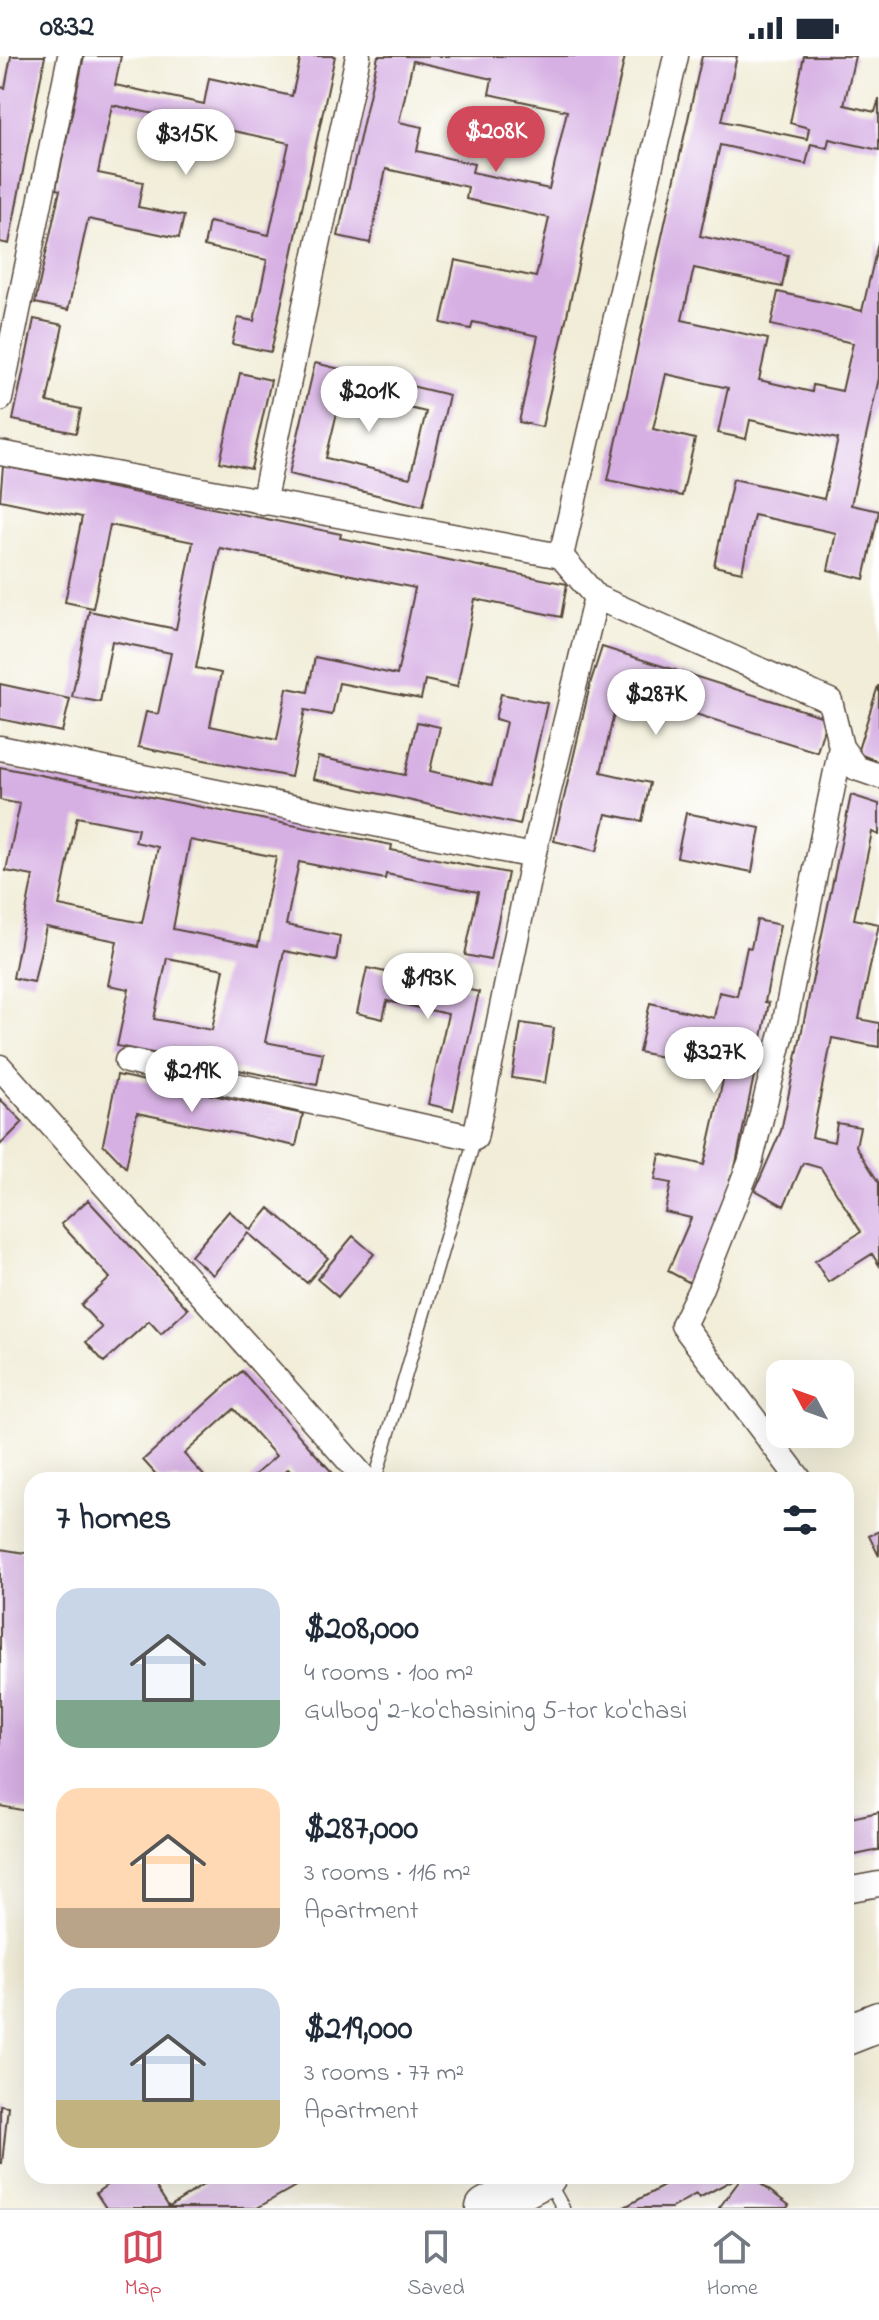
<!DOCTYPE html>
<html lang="en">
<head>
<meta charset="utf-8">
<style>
	body { margin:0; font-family:"Indie Flower",sans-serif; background:#f6f6f7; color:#1f2937; height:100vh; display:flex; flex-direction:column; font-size:30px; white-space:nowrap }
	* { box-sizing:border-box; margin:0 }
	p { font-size:26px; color:#747a83 }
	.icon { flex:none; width:44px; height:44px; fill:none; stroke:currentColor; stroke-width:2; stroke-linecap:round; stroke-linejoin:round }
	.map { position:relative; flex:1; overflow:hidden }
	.details { position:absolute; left:24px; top:1416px; width:830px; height:712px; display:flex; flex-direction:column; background:#fff; border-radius:24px; box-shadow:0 8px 32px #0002 }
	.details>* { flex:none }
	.needle { width:52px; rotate:311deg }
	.tools { position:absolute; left:766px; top:1304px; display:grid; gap:16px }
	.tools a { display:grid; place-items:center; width:88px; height:88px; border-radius:16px; background:#fff; box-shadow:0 8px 32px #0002; font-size:40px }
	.price { position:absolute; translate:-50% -68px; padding:0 18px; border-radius:28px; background:#fff; color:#222; font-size:26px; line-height:52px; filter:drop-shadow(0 2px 4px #0008) }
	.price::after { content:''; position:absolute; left:50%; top:48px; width:24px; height:18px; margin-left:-12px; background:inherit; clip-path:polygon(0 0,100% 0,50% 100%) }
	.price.selected { background:#d1495b; color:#fff }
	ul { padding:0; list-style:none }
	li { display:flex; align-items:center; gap:24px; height:200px; padding:0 32px }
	li span { display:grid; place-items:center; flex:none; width:224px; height:160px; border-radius:24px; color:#555 }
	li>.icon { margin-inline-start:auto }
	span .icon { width:96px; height:96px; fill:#fffc; stroke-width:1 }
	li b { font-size:34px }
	h2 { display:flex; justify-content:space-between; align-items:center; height:96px; padding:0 32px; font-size:34px }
	.status { display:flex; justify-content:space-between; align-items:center; height:56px; padding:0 40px; background:#fff; direction:ltr }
	.status svg { height:22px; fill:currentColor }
	.tab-bar { display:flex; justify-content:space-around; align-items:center; height:112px; border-top:2px solid #e0e1e3; background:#fff; font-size:22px; color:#747a83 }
	.tab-bar a { display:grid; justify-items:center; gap:4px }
	.tab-bar .selected { color:#d1495b }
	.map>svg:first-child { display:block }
	.building { fill:#d6afe3; fill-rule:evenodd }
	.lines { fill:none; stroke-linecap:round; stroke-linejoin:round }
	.service-casing { stroke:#56473a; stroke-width:15 }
	.minor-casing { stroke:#56473a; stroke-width:27 }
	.primary-casing { stroke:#56473a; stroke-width:43 }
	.service { stroke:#fff; stroke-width:12 }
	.minor { stroke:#fff; stroke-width:24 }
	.primary { stroke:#fff; stroke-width:40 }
</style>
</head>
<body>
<div class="status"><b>08:32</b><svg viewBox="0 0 49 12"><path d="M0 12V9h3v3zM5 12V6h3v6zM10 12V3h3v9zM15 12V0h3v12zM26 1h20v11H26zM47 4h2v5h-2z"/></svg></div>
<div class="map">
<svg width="879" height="2152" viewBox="0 0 879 2152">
	<rect width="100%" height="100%" fill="#fff"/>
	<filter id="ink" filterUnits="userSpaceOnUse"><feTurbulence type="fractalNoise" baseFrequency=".0125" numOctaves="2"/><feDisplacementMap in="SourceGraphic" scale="16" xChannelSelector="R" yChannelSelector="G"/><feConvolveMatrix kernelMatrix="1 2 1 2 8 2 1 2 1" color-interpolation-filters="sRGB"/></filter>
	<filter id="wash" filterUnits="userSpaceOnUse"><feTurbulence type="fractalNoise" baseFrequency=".006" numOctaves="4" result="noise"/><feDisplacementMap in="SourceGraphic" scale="32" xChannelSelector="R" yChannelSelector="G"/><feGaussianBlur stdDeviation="1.8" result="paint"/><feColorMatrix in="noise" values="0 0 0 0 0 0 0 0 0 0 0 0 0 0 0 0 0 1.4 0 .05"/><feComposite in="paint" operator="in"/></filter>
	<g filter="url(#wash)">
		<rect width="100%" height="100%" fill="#f1edd8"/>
		<g id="blocks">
			<path class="building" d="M11 0H45L9 188 0 186V31L5 32Z
				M84 0H121L115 29 204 48 209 22 292 40 301 0H335L271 296 232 288 238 262 254 265 267 204 204 190 209 166 269 179 289 87 112 49 98 117 143 126 138 151 184 160 179 182 88 163 68 254 35 247 60 134 56 133Z
				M378 0H625L542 371 519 366 538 280 473 266 471 273 441 267 455 204 536 221 549 162 466 143 468 131 386 113 370 187 338 180ZM413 5 492 23 489 38 567 55 549 133 472 116 474 108 417 95 422 71 399 66Z
				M702 0H737L722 65 807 83 809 72 790 67 804 0H855L844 49 875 56 879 43V94L829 83 827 92 811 88 806 108 720 89 700 180 788 199 782 231 694 212 682 264 768 283 759 324 812 336 813 329 842 335 853 287 771 269 778 236 862 255 879 183V322L851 449 879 455 864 523 828 514 836 477 754 459 742 516 714 510 733 423 824 443 838 383 750 364 746 383 718 377 728 332 666 318 653 373 695 383 682 440 608 424Z
				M34 263 63 269 47 346 81 353 76 377 13 364Z
				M315 307 449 339 423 450 289 418ZM342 336 426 356 410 422 326 402Z
				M240 317 271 324 251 413 220 406Z
				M3 410 341 478 340 482 567 528 561 561 475 543 457 631 425 624 421 643 339 627 332 659 305 654 291 721 138 691 146 656 158 658 171 597 112 585 100 646 72 641 89 555 176 573 193 486 110 469 93 552 65 546 82 461 0 444ZM220 492 415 532 397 619 315 601 308 636 287 632 277 684 210 670 221 617 196 612Z
				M602 591 827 662 817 696 619 634 601 716 650 727 642 765 606 758 597 795 554 785 591 625Z
				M0 628 70 643 62 676 0 663Z
				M878 630H879V706L857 697Z
				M501 638 547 647 520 769 313 723 318 701 405 719 417 666 440 671 430 715 492 729 506 666 495 663Z
				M0 711 392 789 391 794 508 817 490 904 465 899 478 836 386 818 385 823 299 806 286 869 340 880 336 905 284 895 265 986 323 997 317 1029 233 1013 231 1021 208 1017 209 1008 117 990 129 933 108 929 117 885 46 871 34 926 13 922 33 820 6 815 20 748 0 744ZM77 761 138 773 135 786 158 791 142 867 59 850ZM190 784 276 801 258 890 173 873ZM167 902 224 913 212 974 154 963Z
				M851 739 879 748V779L872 776 854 863 879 868 859 963 879 967V991L832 982 812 1081 834 1086 837 1067 860 1071 856 1090 879 1127V1209L872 1198 828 1226 815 1205 861 1176 821 1112 803 1107 784 1150 755 1134 781 1075Z
				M686 757 760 772 752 816 677 801Z
				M757 864 780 869 765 946 769 947 729 1141 696 1230 668 1215 691 1162 665 1156 671 1127 655 1124 660 1098 704 1109 725 1015 639 996 650 947 714 962 719 936 737 940 747 891 751 892Z
				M367 912 479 936 453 1054 428 1048 448 958 387 945 383 963 357 957Z
				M521 967 554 972 545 1027 512 1022Z
				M117 1019 303 1058 296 1090 137 1057 126 1112 103 1088Z
				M0 1043 23 1066 0 1089Z
				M88 1144 188 1253 161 1278 149 1265 104 1306 86 1286 102 1272 81 1249 110 1222 61 1168Z
				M269 1152 328 1202 307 1227 248 1177 213 1219 191 1200 229 1155 251 1174Z
				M353 1180 374 1198 338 1241 317 1223Z
				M242 1315 311 1393 339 1424H298L288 1413 278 1424H249L276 1400 234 1353 184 1398 208 1424H161L143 1404Z
				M879 1475V1500L869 1480Z
				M0 1493 32 1498V1756L0 1750Z
				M879 1756V1794L846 1801V1763Z
				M0 2049 8 2050 2 2107H0Z
				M119 2120H149L169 2151 217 2120H313L257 2152H106L96 2137Z
				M682 2120H740L699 2142 696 2138 671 2152H623Z
				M743 2120H750L789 2149 787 2152H719Z"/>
		</g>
	</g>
	<g filter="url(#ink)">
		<use href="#blocks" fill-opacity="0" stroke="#56473a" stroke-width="2"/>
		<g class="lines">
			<defs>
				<path id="service" d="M375 1424 475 1082
					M547 2123 563 2152"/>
				<path id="minor" d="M0 343 70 0
					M0 397 561 500 596 541 830 645 841 691 856 712 879 720
					M263 447 358 0
					M561 500 676 0
					M0 692 533 800
					M127 1005 475 1082 533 800 596 541
					M0 1011 366 1424
					M800 1424 683 1269 700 1234 750 1107 785 965 841 691
					M846 1834 879 1828"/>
				<path id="primary" d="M846 1979 879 1966
					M486 2152 546 2120"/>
			</defs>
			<use href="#service" class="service-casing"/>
			<use href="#minor" class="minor-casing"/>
			<use href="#primary" class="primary-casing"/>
			<use href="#service" class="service"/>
			<use href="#minor" class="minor"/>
			<use href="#primary" class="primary"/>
		</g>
	</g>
</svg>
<div class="tools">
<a><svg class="needle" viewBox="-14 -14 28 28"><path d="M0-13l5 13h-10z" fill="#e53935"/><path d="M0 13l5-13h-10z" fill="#747a83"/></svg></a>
</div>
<b class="price selected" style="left:496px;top:118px">$208K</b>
<b class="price" style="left:186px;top:121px">$315K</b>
<b class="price" style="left:369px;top:378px">$201K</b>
<b class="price" style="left:656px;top:681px">$287K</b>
<b class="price" style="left:428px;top:965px">$193K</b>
<b class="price" style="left:714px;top:1039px">$327K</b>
<b class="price" style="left:192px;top:1058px">$219K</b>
<section class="details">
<h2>7 homes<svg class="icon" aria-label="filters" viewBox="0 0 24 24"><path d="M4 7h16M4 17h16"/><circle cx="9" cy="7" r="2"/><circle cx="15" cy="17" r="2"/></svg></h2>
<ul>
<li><span style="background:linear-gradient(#c9d6e8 70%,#7fa58c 0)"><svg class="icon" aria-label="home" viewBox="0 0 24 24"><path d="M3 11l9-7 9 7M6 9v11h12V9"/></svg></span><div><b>$208,000</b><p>4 rooms · 100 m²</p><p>Gulbog' 2-ko'chasining 5-tor ko'chasi</p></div></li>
<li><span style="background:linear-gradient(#ffd9b3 75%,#b9a48a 0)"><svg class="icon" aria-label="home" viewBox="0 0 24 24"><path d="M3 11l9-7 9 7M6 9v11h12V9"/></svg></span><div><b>$287,000</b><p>3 rooms · 116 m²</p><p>Apartment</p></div></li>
<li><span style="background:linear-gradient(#c9d6e8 70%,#c2b280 0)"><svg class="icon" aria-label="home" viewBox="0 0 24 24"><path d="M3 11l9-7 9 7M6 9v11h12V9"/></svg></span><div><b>$219,000</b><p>3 rooms · 77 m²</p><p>Apartment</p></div></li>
</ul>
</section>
</div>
<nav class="tab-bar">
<a class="selected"><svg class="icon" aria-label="map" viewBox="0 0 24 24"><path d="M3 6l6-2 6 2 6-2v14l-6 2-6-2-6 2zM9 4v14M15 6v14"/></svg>Map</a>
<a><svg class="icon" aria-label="saved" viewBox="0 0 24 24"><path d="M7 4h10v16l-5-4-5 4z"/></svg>Saved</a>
<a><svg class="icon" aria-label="home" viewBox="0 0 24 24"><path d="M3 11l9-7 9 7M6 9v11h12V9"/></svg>Home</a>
</nav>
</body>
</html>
